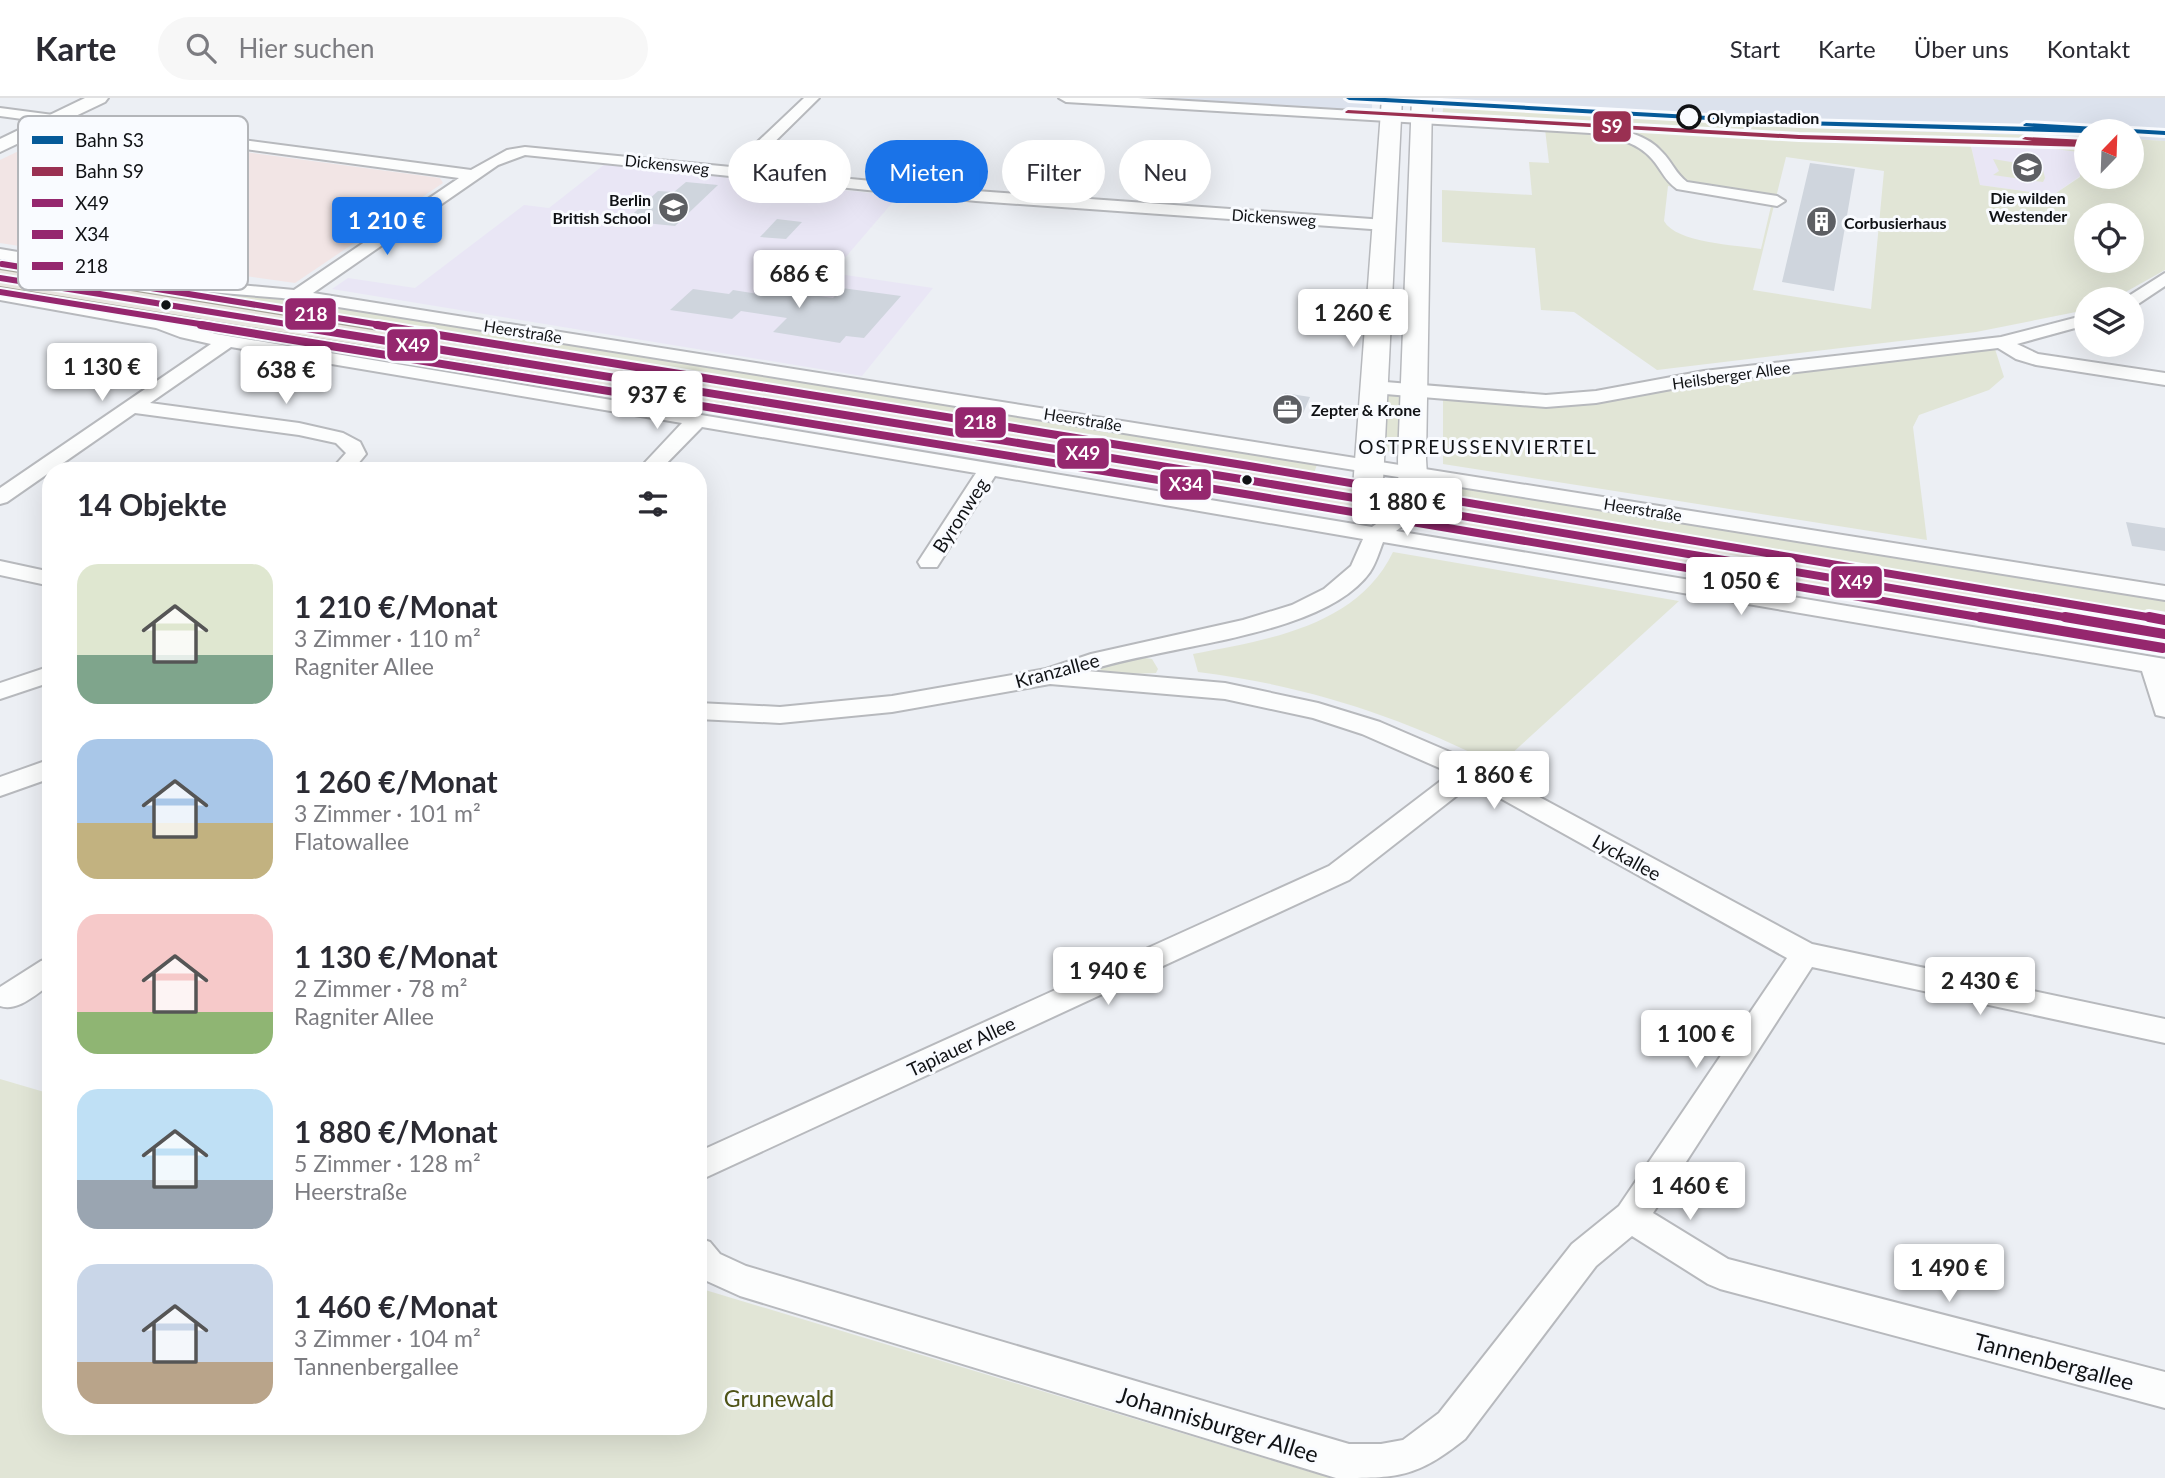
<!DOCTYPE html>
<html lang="de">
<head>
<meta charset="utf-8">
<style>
	body { margin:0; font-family:Lato,sans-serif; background:#f7f7f7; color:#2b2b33; height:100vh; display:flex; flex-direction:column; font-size:26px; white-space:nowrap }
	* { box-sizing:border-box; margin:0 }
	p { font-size:23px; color:#7c7c81 }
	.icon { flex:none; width:38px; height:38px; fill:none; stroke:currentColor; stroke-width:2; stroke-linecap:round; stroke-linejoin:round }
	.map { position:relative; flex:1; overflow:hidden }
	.details { position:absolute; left:42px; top:364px; width:665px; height:973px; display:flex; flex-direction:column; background:#fff; border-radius:28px; box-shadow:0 7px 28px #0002 }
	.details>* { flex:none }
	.banner { position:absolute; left:728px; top:42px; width:665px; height:63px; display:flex; gap:14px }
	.needle { width:46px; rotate:23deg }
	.buttons { position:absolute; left:2074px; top:21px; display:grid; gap:14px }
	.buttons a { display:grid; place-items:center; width:70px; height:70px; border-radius:50%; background:#fff; box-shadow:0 7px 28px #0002; font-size:35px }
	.price { position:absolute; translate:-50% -60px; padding:0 16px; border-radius:7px; background:#fff; color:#222; font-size:23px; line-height:46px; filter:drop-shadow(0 2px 4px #0008) }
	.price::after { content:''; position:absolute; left:50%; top:42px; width:21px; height:16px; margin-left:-10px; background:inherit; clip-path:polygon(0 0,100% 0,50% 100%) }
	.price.active { background:#1a73e8; color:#fff }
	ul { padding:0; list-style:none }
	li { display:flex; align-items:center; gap:21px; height:175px; padding:0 35px }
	li span { display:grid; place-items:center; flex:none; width:196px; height:140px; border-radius:21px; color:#555 }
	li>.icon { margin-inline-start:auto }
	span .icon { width:84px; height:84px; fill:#fffc; stroke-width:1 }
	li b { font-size:30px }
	h2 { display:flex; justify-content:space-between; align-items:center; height:84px; padding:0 35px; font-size:30px }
	.pill { padding:0 24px; border-radius:32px; background:#fff; box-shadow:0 7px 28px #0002; font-size:24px; line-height:63px }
	.pill.active { background:#1a73e8; color:#fff }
	header { display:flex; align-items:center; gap:42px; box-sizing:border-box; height:98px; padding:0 35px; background:#fff; border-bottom:2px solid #e1e1e2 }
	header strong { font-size:33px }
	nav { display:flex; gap:38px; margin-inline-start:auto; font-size:24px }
	.search { width:490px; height:63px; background:#f7f7f7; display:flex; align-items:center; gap:18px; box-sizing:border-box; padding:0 24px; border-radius:38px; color:#7c7c81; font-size:26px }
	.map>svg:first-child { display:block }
	.built { fill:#dce2ed }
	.education { fill:#e9e6f5 }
	.medical { fill:#f2e5e5 }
	.green { fill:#e1e5d6; fill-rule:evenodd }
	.building { fill:#cfd5dd }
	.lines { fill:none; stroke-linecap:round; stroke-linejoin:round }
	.minor-casing { stroke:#b7b9bd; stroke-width:4 }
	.tertiary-casing { stroke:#b7b9bd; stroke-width:4 }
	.secondary-casing { stroke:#b7b9bd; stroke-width:3 }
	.primary-casing { stroke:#a7a49a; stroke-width:4 }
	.minor { fill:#fcfdfd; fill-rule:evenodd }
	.tertiary { fill:#fcfdfd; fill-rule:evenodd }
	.secondary { fill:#fcfdfd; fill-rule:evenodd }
	.primary { fill:#e9e6e0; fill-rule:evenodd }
	.bus-1-far2-casing { stroke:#f9fbff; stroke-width:10 }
	.bus-1-far1-casing { stroke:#f9fbff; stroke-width:12 }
	.bus-1-casing { stroke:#f9fbff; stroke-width:16 }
	.bus-2-far2-casing { stroke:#f9fbff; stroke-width:10 }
	.bus-2-far1-casing { stroke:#f9fbff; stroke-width:12 }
	.bus-2-casing { stroke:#f9fbff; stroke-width:16 }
	.bus-3-far2-casing { stroke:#f9fbff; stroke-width:10 }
	.bus-3-far1-casing { stroke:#f9fbff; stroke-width:12 }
	.bus-3-casing { stroke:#f9fbff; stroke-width:16 }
	.bus-1-far2 { stroke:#95276e; stroke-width:6 }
	.bus-1-far1 { stroke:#95276e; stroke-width:8 }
	.bus-1 { stroke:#95276e; stroke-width:10 }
	.bus-2-far2 { stroke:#95276e; stroke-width:6 }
	.bus-2-far1 { stroke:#95276e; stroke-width:8 }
	.bus-2 { stroke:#95276e; stroke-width:10 }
	.bus-3-far2 { stroke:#95276e; stroke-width:6 }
	.bus-3-far1 { stroke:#95276e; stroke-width:8 }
	.bus-3 { stroke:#95276e; stroke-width:10 }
	.rail-1-casing { stroke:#f9fbff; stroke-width:6 }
	.rail-2-casing { stroke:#f9fbff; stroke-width:6 }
	.rail-1 { fill:#055a99; fill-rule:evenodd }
	.rail-2 { fill:#9a3052; fill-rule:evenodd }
	.stop-dot { fill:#f9fbff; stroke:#101215; stroke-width:3.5 }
	.bus-dot { fill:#101215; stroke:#f9fbff; stroke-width:2.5 }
	.labels { text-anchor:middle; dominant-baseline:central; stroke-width:6; stroke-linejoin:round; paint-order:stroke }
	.far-stop-label { font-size:16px; font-weight:bold; fill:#101215; stroke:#f9fbff; text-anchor:start }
	.far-street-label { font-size:16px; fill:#101215; stroke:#f9fbff }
	.far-poi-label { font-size:16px; font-weight:bold; fill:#101215; stroke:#f9fbff; text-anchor:start }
	.far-quarter-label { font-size:19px; letter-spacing:2px; fill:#101215; stroke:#f9fbff }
	.street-label { font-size:19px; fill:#101215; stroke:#f9fbff }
	.near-street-label { font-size:23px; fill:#101215; stroke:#f9fbff }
	.near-park-label { font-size:23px; fill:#4f5418; stroke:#f9fbff }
	.key { fill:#f9fbff; stroke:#b3b5b9; stroke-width:2 }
	.key-label { font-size:19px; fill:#101215 }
	.line-badge { stroke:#f9fbff; stroke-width:2.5 }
	.badge-label { font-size:19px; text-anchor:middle; font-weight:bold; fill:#fff }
</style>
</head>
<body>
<header>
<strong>Karte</strong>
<div class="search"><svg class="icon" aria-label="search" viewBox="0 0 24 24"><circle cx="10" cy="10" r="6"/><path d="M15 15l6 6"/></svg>Hier suchen</div>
<nav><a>Start</a><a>Karte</a><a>Über uns</a><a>Kontakt</a></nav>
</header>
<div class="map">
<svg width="2165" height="1380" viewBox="0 0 2165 1380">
	<rect width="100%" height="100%" fill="#eceff4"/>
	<path class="built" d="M1124 0H1372V10L1367 14Z
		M1443 0H2165V43L2132 41V33H2086V39L1906 33 1443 9Z"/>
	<path class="education" d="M1970 43H1994L2086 55V62L2080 61V78L2053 97 1980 87Z
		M605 66 898 98 832 175 933 190 862 278 332 191 348 180 415 190 524 107 549 110Z"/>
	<path class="medical" d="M81 32 440 80 443 85 295 185 217 174 210 178 0 145V62L54 36Z"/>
	<path class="green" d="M1443 9 1906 33 2086 39V55L1994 43 1970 44 1980 87 2053 97 2080 79 2079 61 2086 62V79H2132V41L2165 43V172L2113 201H2086V212L1976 234 1657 272 1574 214 1541 212 1535 150 1442 144V92L1532 97 1529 64 1549 65 1545 31 1442 25ZM1786 59 1884 73 1871 211 1753 192ZM1668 88 1772 104 1761 151C1736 147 1676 145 1664 123ZM2086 117H2132V163H2086Z
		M1993 61 2036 68 2043 72 2045 80 2043 84 1993 77 1999 73Z
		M0 159 246 193 1318 364 1314 375 1238 362 1236 366 1180 362 268 213 217 201 257 208 261 204 165 189C145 201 29 175 0 170Z
		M1995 251 2004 279 1989 292 1919 317 1913 329 1927 442 1443 366V302L1516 308 1583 307 1712 285Z
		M1386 297 1401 298 1404 356 1386 353Z
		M1433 382 2165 499V521L1723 449 1606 426 1455 401 1443 398 1434 391Z
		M1393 454 1679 503 1498 668C1403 619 1304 587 1198 574L1193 556C1266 542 1357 529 1393 454Z
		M1139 559 1152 561 1158 571 1156 575 1107 577 1100 573 1103 567Z
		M0 981 51 996V1328H698V1188L702 1191 1331 1380H0Z"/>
	<path class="building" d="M1810 65 1855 71 1834 193 1782 184Z
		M686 84 718 87 675 128 625 123 658 93 674 94Z
		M777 121 802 124 786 141 760 139Z
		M763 190 833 200 842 190 901 198 864 240 846 238 840 245 773 234 787 220 741 213 732 221 670 212 693 191 729 196 733 192 758 196Z
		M1285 295 1310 299 1301 320 1276 316Z
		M2126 424 2165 430V453L2132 448Z"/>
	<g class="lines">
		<defs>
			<path id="minor" d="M804 0H819L747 71 976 93 1385 122 1393 127 1385 132 976 103 525 57 498 67 313 195 2165 488V502L282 200 185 192 0 161V151L185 182 294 192 459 80 0 18V10L471 72 507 52 525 49 731 69Z
				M1059 0H1138L1590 27C1615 31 1645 34 1662 54 1672 64 1676 76 1687 84L1777 98 1785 103 1777 108 1677 91C1665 83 1661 71 1652 61 1637 43 1612 39 1590 35L1066 4Z
				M2165 175V188L2138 206 2132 207V201H2124Z
				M0 192 160 220 216 236 1372 429C1386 420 1404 402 1422 406L1425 411 1396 433 2165 561V619L2156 617 2142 573 1383 444C1379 454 1376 465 1370 474 1323 540 1162 547 1087 573L1225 585 1318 605 1380 624 1480 667 1812 846 2165 921V945L1812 869 1653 1115 1728 1161 2165 1274V1310L1720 1191 1708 1186 1632 1138 1596 1168 1465 1341C1416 1380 1398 1380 1336 1380L740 1198 698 1179V1140L710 1144 720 1156 746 1168 1349 1346H1381L1403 1342 1439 1315 1572 1146 1619 1108 1787 860 1473 685 1349 782 698 1083V1054L1329 768 1451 675 1362 636 1313 620 1225 601 1050 586 892 614 780 625 698 621V605L780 609 892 598 1046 571 1091 556 1243 522 1292 507 1324 491 1351 468 1363 441 995 378 937 469H921L918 464 976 375 702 329 659 373H637L682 325 231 249 150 305 299 325 343 335 360 344 366 356 352 373H330L346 355 336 345 299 337 135 315 7 404 0 406V390L211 246 180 239 156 230 0 202Z
				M2086 217V227L2017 246 2038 256 2165 275V287L2036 267 2016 261 1998 250 1704 285 1596 305 1546 309 1373 295 1363 289 1373 283 1546 297 1596 293 1704 273 2001 239Z
				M0 463 51 474V488L0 477Z
				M51 568V584L0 601V585Z
				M51 661V680L0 698V679Z
				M51 860V886C36 896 18 914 0 908V889L41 863Z"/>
			<path id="tertiary" d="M85 0H108L105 4 0 54V41Z"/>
			<path id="secondary" d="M1382 0H1402L1382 403 1377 409 1367 412 1357 409 1352 403Z
				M1412 0H1432L1426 361 1429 411 1425 417 1414 420 1403 417 1399 411 1398 361Z"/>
			<path id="primary" d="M0 172 1247 373 2165 525V547L1247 391 0 188Z"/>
		</defs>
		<use href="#minor" class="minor-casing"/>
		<use href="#tertiary" class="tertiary-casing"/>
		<use href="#secondary" class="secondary-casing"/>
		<use href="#primary" class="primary-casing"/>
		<use href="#minor" class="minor"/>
		<use href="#tertiary" class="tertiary"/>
		<use href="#secondary" class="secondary"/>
		<use href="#primary" class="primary"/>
		<defs>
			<path id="bus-1-far2" d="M0 180 299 228"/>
			<path id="bus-1-far1" d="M288 227 1247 382 2076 521"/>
			<path id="bus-1" d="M2065 519 2165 536"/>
			<path id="bus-2-far2" d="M0 194 212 228"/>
			<path id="bus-2-far1" d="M201 227 1245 396 1990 521"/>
			<path id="bus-2" d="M1980 519 2163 550"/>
			<path id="bus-3-far2" d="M2 166 387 228"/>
			<path id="bus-3-far1" d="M377 227 1249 368 2159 521"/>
			<path id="bus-3" d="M2149 519 2165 522"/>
		</defs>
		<use href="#bus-1-far2" class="bus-1-far2-casing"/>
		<use href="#bus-1-far1" class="bus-1-far1-casing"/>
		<use href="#bus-1" class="bus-1-casing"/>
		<use href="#bus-2-far2" class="bus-2-far2-casing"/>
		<use href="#bus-2-far1" class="bus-2-far1-casing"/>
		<use href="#bus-2" class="bus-2-casing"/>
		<use href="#bus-3-far2" class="bus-3-far2-casing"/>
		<use href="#bus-3-far1" class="bus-3-far1-casing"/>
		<use href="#bus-3" class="bus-3-casing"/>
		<use href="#bus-1-far2" class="bus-1-far2"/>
		<use href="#bus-1-far1" class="bus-1-far1"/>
		<use href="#bus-1" class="bus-1"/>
		<use href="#bus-2-far2" class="bus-2-far2"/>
		<use href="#bus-2-far1" class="bus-2-far1"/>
		<use href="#bus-2" class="bus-2"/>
		<use href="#bus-3-far2" class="bus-3-far2"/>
		<use href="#bus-3-far1" class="bus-3-far1"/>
		<use href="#bus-3" class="bus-3"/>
		<defs>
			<path id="rail-1" d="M1346 0H1385L1800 23 2034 29 2024 28 2023 27 2026 25 2165 33V37L2132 35V33H2089L2086 35 1800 27 1349 2Z"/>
			<path id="rail-2" d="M1348 12 1799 37 2032 43 2022 41 2025 39 2086 42V49L1799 41 1346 15 1345 14Z"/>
		</defs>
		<use href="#rail-1" class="rail-1-casing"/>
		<use href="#rail-2" class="rail-2-casing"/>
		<use href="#rail-1" class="rail-1"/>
		<use href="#rail-2" class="rail-2"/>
	</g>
	<defs>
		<symbol id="school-disc" viewBox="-11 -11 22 22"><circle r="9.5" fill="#5d5f63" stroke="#f9fbff"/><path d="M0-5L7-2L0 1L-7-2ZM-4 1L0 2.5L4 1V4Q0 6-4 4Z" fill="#fff"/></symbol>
		<symbol id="building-disc" viewBox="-11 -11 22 22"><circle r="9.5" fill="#5d5f63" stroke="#f9fbff"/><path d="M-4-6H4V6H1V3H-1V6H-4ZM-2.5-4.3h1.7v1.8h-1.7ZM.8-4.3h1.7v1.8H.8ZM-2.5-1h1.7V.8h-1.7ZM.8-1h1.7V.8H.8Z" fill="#fff"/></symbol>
		<symbol id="office-disc" viewBox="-11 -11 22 22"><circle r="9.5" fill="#5d5f63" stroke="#f9fbff"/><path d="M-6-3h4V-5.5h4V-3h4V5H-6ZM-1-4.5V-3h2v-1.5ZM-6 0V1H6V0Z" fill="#fff"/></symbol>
	</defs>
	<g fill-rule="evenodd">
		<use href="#school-disc" x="2010" y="52" width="35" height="35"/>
		<use href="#school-disc" x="656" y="92" width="35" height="35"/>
		<use href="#building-disc" x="1804" y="106" width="35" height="35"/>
		<use href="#office-disc" x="1270" y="294" width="35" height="35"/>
	</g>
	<circle class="stop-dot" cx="1689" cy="19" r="11"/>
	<g class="bus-dot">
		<circle cx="166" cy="207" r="6"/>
		<circle cx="1247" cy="382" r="6"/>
	</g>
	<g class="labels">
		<g class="far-stop-label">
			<text x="1707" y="19">Olympiastadion</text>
		</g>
		<g class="far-street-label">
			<text transform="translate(667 66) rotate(6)">Dickensweg</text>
			<text transform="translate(1274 119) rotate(4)">Dickensweg</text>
			<text transform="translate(523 233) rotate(9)">Heerstraße</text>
			<text transform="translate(1731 277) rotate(-8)">Heilsberger Allee</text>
			<text transform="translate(1083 321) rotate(9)">Heerstraße</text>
			<text transform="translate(1643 411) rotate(9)">Heerstraße</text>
		</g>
		<g class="far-poi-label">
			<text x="2028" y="99" text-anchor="middle">Die wilden<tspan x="2028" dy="18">Westender</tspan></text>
			<text x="651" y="101" text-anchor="end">Berlin<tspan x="651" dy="18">British School</tspan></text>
			<text x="1844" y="124">Corbusierhaus</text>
			<text x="1311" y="311">Zepter &amp; Krone</text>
		</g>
		<g class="far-quarter-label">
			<text x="1478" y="348">OSTPREUSSENVIERTEL</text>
		</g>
		<g class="street-label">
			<text transform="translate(960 417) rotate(-57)">Byronweg</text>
			<text transform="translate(1057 572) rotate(-15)">Kranzallee</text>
			<text transform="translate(1627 759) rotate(29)">Lyckallee</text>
			<text transform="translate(961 948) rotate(-25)">Tapiauer Allee</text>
		</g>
		<g class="near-street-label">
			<text transform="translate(2054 1263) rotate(15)">Tannenbergallee</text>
			<text transform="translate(1218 1326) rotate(17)">Johannisburger Allee</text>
		</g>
		<g class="near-park-label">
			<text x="779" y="1300">Grunewald</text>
		</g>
	</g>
	<rect x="18" y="18" width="230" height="174" rx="10" class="key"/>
	<rect x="32" y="38" width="31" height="8" fill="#055a99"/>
	<rect x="32" y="69" width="31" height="9" fill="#9a3052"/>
	<rect x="32" y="101" width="31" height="8" fill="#95276e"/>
	<rect x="32" y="132" width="31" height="9" fill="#95276e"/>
	<rect x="32" y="164" width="31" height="8" fill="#95276e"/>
	<g class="key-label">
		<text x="75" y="49">Bahn S3</text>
		<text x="75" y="80">Bahn S9</text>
		<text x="75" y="112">X49</text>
		<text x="75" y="143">X34</text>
		<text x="75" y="175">218</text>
	</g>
	<g class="line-badge">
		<rect x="1592" y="12" width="40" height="33" rx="7" fill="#9a3052"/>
		<rect x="284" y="199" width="53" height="34" rx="7" fill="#95276e"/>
		<rect x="386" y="230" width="53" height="34" rx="7" fill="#95276e"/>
		<rect x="954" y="308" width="53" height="33" rx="7" fill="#95276e"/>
		<rect x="1056" y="339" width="54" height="33" rx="7" fill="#95276e"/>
		<rect x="1159" y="370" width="53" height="33" rx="7" fill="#95276e"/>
		<rect x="1830" y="467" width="53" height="34" rx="7" fill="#95276e"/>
	</g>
	<g class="badge-label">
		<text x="1612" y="35">S9</text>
		<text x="311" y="223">218</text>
		<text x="413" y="254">X49</text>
		<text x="980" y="331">218</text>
		<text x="1083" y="362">X49</text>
		<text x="1186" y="393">X34</text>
		<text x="1856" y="491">X49</text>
	</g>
</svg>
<div class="buttons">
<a><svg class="needle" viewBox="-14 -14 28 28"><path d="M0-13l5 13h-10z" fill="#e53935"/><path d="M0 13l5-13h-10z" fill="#7c7c81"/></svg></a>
<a><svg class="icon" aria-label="locate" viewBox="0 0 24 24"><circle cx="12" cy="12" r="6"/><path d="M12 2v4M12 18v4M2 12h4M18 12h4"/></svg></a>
<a><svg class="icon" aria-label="layers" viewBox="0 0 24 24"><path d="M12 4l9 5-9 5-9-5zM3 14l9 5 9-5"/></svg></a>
</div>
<b class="price active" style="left:387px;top:159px">1 210 €</b>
<b class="price" style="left:799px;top:212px">686 €</b>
<b class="price" style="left:1353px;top:251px">1 260 €</b>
<b class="price" style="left:102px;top:305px">1 130 €</b>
<b class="price" style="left:286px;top:308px">638 €</b>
<b class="price" style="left:657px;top:333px">937 €</b>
<b class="price" style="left:1407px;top:440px">1 880 €</b>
<b class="price" style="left:1741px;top:519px">1 050 €</b>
<b class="price" style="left:1494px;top:713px">1 860 €</b>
<b class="price" style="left:1108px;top:909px">1 940 €</b>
<b class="price" style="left:1980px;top:919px">2 430 €</b>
<b class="price" style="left:1696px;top:972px">1 100 €</b>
<b class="price" style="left:1690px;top:1124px">1 460 €</b>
<b class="price" style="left:1949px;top:1206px">1 490 €</b>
<div class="banner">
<a class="pill">Kaufen</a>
<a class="pill active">Mieten</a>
<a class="pill">Filter</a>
<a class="pill">Neu</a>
</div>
<section class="details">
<h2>14 Objekte<svg class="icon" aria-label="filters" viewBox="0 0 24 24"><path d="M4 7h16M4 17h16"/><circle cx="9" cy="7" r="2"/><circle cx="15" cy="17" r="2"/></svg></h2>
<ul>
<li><span style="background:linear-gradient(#dfe7d0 65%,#7fa58c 0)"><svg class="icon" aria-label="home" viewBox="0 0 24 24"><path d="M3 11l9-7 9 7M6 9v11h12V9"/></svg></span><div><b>1 210 €/Monat</b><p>3 Zimmer · 110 m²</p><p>Ragniter Allee</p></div></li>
<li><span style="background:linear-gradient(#a9c7e8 60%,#c2b280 0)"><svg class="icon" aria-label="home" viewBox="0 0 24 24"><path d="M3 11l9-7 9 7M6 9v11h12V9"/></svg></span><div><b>1 260 €/Monat</b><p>3 Zimmer · 101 m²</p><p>Flatowallee</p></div></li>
<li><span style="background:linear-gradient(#f6c9c9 70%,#8fb573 0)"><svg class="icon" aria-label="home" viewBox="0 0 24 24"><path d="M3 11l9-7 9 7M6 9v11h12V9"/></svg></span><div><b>1 130 €/Monat</b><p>2 Zimmer · 78 m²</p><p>Ragniter Allee</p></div></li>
<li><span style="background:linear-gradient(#bfe0f5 65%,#9aa5b1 0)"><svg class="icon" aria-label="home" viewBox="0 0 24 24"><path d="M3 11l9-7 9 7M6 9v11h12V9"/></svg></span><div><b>1 880 €/Monat</b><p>5 Zimmer · 128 m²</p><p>Heerstraße</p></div></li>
<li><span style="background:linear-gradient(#c9d6e8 70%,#b9a48a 0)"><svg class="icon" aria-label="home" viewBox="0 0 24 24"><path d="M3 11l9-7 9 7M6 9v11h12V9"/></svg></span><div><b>1 460 €/Monat</b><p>3 Zimmer · 104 m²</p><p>Tannenbergallee</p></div></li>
</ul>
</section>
</div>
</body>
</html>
